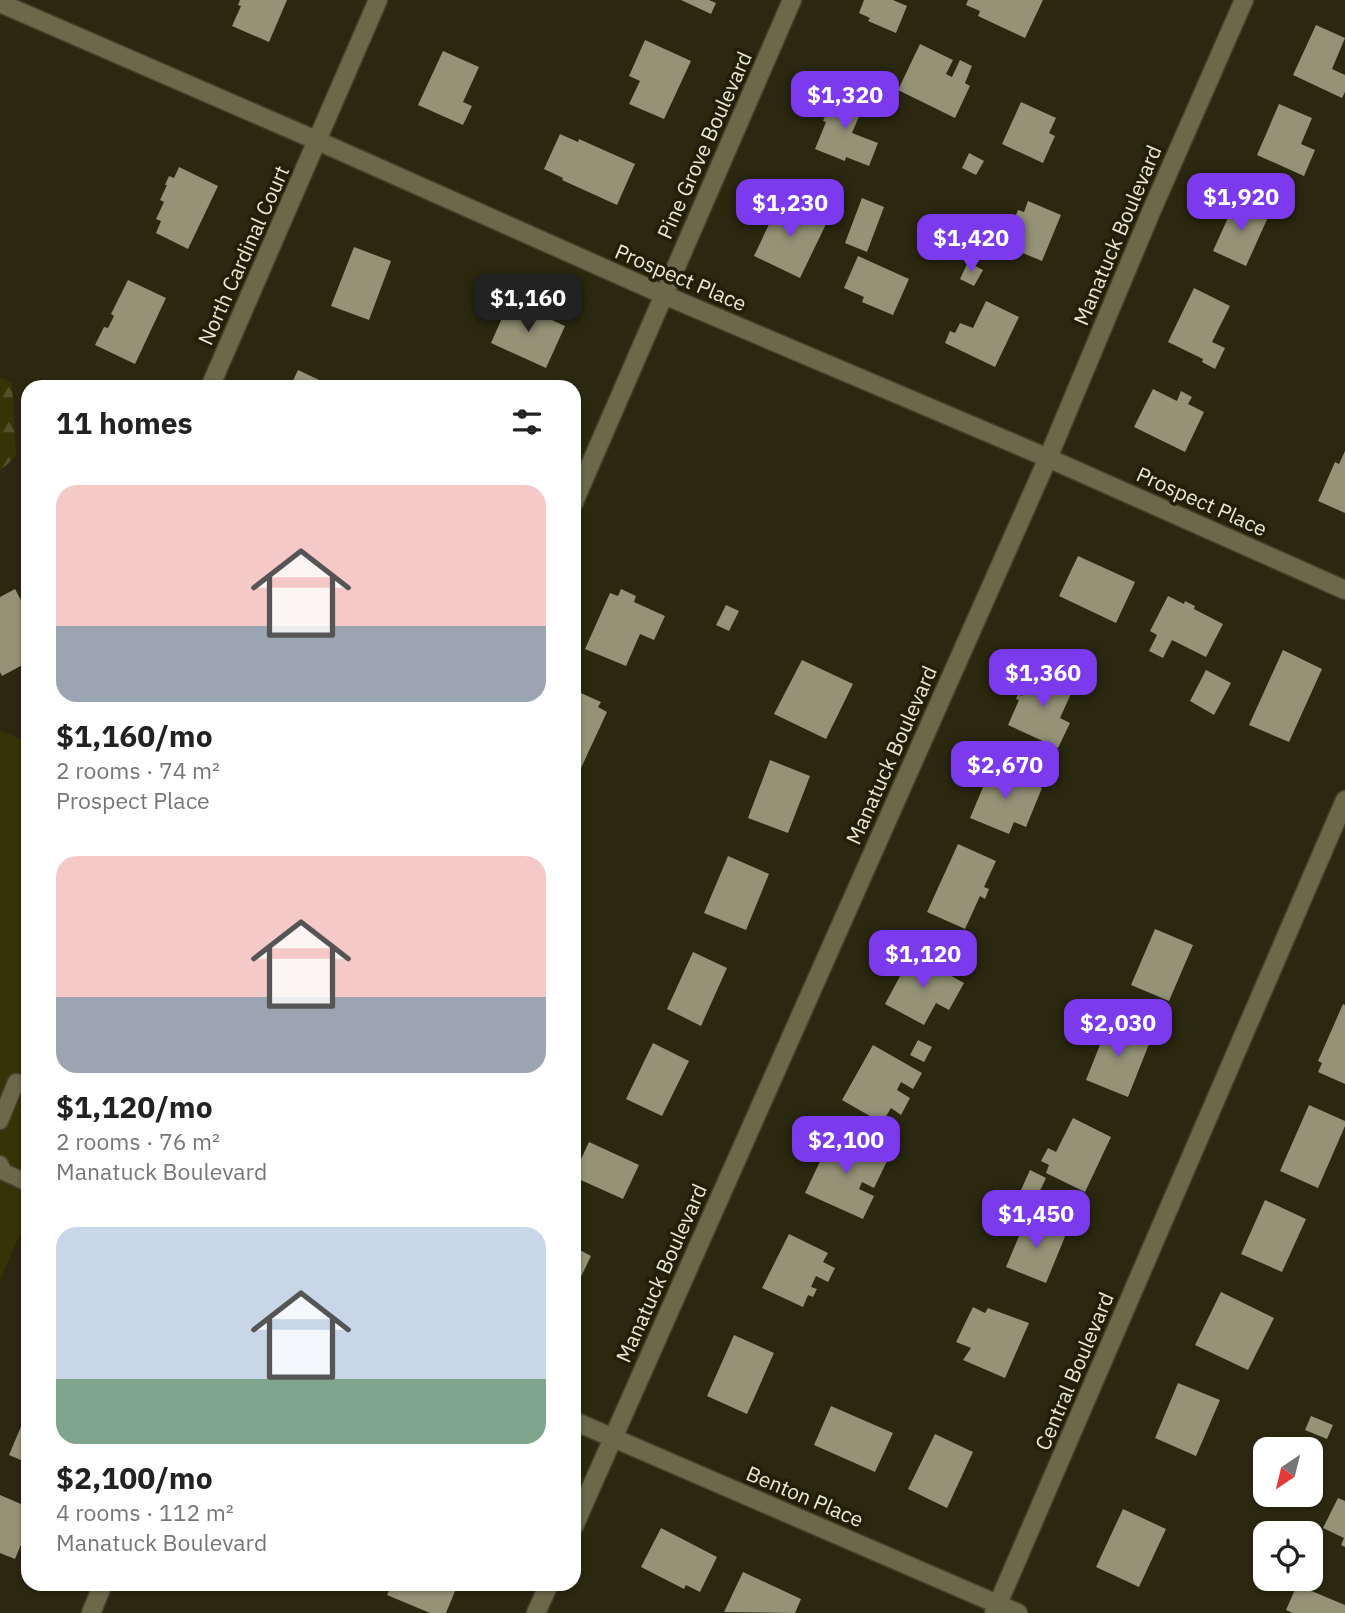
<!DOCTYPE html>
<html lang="en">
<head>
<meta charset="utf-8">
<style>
	body { margin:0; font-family:"IBM Plex Sans",sans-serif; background:#f2f2f2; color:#222; height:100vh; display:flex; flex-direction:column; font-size:26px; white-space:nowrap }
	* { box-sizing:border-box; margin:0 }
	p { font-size:23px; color:#767676 }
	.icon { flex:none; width:38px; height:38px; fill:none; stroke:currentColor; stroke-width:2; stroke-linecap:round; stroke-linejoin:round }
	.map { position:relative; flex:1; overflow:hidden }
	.sheet { position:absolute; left:21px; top:380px; width:560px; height:1211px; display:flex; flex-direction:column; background:#fff; border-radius:21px; box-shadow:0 2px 5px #0004 }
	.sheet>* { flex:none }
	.needle { width:46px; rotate:215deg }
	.tools { position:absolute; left:1253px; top:1437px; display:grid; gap:14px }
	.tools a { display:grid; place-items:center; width:70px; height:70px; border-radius:14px; background:#fff; box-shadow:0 2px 5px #0004; font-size:35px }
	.price { position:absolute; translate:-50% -60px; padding:0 16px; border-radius:14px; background:#7c3aed; color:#fff; font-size:23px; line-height:46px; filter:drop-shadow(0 2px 4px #0008) }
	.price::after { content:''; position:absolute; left:50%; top:42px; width:21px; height:16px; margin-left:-10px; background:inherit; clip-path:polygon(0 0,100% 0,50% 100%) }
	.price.current { background:#222; color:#fff }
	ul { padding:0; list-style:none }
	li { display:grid; align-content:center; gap:14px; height:371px; padding:0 35px }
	li span { display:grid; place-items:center; height:217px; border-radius:21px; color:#555 }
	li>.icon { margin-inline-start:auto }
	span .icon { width:126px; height:126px; fill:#fffc; stroke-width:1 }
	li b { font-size:30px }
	h2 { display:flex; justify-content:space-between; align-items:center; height:84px; padding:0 35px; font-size:30px }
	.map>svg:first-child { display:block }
	.green { fill:#363307 }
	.forest { fill:url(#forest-firs) }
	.building { fill:#949376 }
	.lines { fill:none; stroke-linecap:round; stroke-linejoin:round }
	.service-casing { stroke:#45432b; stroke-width:19 }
	.minor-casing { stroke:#45432b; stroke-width:21 }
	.tertiary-casing { stroke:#45432b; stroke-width:21 }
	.service { stroke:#6b694a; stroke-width:16 }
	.minor { stroke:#6b694a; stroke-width:18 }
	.tertiary { stroke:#6b694a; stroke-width:18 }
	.labels { text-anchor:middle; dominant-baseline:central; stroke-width:7; stroke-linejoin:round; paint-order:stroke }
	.street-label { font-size:21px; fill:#e8e7d8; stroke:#211f05 }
</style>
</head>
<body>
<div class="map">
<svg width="1345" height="1613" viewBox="0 0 1345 1613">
	<defs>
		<pattern id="forest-firs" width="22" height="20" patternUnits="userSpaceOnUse" patternTransform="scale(1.75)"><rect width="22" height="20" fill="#363307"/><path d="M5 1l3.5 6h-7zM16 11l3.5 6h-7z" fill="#53512a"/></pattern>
	</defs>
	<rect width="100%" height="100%" fill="#2a280f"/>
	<path class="green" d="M0 730 28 743V1216L0 1280Z"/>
	<path class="forest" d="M0 377 12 383 16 456 0 471Z"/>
	<path class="building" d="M240 0H287L269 42 232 26 241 6 238 5Z
		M681 0H709L716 3 711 14Z
		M864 0H893L907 6 896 33 868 21 870 18 859 13Z
		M968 0H1043L1025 38 978 16 980 11 966 5Z
		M1316 25 1345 38 1332 69 1345 75V92L1342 98 1293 75Z
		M645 40 691 61 664 119 629 104 640 81 629 76Z
		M920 44 953 60 946 74 952 77 960 60 972 66 965 83 970 86 955 118 898 90Z
		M443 51 479 67 463 102 472 106 463 125 418 105Z
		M836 90 865 102 852 133 878 143 869 166 846 157 845 161 815 149 826 122 823 121Z
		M1021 102 1056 118 1049 133 1055 136 1043 163 1002 144Z
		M1279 104 1312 118 1301 144 1315 150 1304 176 1257 155Z
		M560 134 578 142 579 139 635 164 617 205 562 180 563 178 544 169Z
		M969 153 984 161 976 175 962 168Z
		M179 167 218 186 188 249 156 233 161 221 156 219 164 202 160 200 167 185H165L169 176 174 178Z
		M862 198 884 207 867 252 845 243Z
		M781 199 827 222 800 278 754 256Z
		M1236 200 1269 215 1246 266 1213 251Z
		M1028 201 1061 215 1042 261 1008 247 1017 227 1012 225 1018 210 1024 212Z
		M354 247 391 261 369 320 331 306Z
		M858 256 909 279 893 315 862 302 864 297 844 288Z
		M968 262 983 270 974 286 960 279Z
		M128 280 166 298 135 364 95 345 104 327 108 328 114 316 111 314Z
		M1194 288 1230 306 1212 342 1225 348 1215 369 1202 362 1203 359 1168 342Z
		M510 300 539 313V311L554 317 552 320 565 326 546 368 491 343Z
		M986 301 1019 317 995 367 945 343 950 331 955 333 960 323 973 328Z
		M298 370 334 387H290Z
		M1153 389 1177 401 1181 391 1192 397 1188 404 1204 412 1185 452 1134 427Z
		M1345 451V513L1318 501 1335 462 1339 464Z
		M1078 556 1135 582 1116 623 1059 596Z
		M15 589 28 613V662L2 676 0 672V597Z
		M621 589 636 596 634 602 665 616 654 640 640 634 626 666 585 649 610 593 618 596Z
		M1168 596 1184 604 1185 601 1195 606 1194 609 1223 624 1206 657 1172 640 1163 658 1149 651 1157 635 1150 631Z
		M726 605 739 611 729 631 716 625Z
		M1283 650 1322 669 1289 742 1249 725Z
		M802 660 853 684 826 739 774 714Z
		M1034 669 1074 687 1060 718 1070 723 1058 748 1008 725 1019 700 1016 699 1018 694 1022 696Z
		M1206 670 1231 683 1214 715 1190 701Z
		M574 690 601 702 598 707 607 712 581 768 574 764Z
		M770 760 810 776 788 833 748 818Z
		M992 766 1042 788 1026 827 1014 822 1009 834 970 818Z
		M958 844 996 861 984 887 989 889 985 899 980 896 965 929 927 912Z
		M728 856 769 874 746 930 704 913Z
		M1155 929 1193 945 1169 1001 1131 985Z
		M693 952 727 968 701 1026 667 1009Z
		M912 954 964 983 949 1010 936 1003 924 1025 885 1004Z
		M1343 1004 1345 1005V1084L1318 1072 1322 1063 1318 1061Z
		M1109 1022 1151 1039 1128 1097 1086 1080Z
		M918 1040 932 1047 924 1062 910 1055Z
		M653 1043 689 1061 662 1116 626 1099Z
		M873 1045 922 1073 913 1089 901 1082 897 1090 910 1098 901 1115 891 1108 882 1123 842 1100Z
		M1309 1105 1345 1121V1126L1318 1188 1280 1171Z
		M1073 1118 1111 1137 1085 1192 1046 1173 1049 1165 1041 1161 1048 1148 1056 1152Z
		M833 1134 888 1159 874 1188 862 1182 859 1189 874 1196 863 1219 805 1193Z
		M589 1142 639 1165 623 1199 574 1177V1174Z
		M1030 1170 1046 1178 1037 1197 1021 1190Z
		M1265 1200 1306 1219 1282 1272 1241 1254Z
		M1027 1217 1066 1234 1046 1283 1006 1267Z
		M789 1234 828 1253 823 1262 835 1268 828 1282 816 1276 811 1287 817 1289 813 1297 808 1295 803 1307 762 1288Z
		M574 1247 591 1256 575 1289 579 1291 574 1302Z
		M1221 1292 1274 1318 1248 1370 1195 1345Z
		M973 1307 985 1313 988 1308 1029 1323 1005 1378 963 1360 971 1348 956 1342Z
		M734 1335 774 1353 747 1414 707 1396Z
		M1178 1383 1220 1400 1196 1456 1155 1438Z
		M831 1406 893 1433 875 1472 814 1445Z
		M28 1410V1463L9 1455Z
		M1311 1416 1333 1425 1327 1439 1305 1430Z
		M935 1434 973 1452 947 1508 908 1489Z
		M1296 1437 1310 1442 1307 1449H1291Z
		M0 1495 28 1507V1528L15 1559 0 1553Z
		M1338 1498 1345 1501V1547L1341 1545 1344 1538 1323 1528Z
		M1123 1509 1166 1529 1139 1587 1096 1567Z
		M661 1528 717 1557 700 1592 686 1585 684 1589 641 1567Z
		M743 1572 801 1599 795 1613 724 1612Z
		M392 1584H458L446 1613H430L387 1595Z
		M1297 1585 1345 1605V1613H1293L1286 1610Z"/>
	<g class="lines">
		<defs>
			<path id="service" d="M0 1121 16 1082
				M0 1164 4 1172 28 1183"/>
			<path id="minor" d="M0 3 318 141 664 295 1048 458 1345 590
				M210 387 378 0
				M574 502 792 0
				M574 1421 1018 1613
				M91 1613 103 1584
				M994 1613 1345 800"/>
			<path id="tertiary" d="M574 1526 1048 458 1151 212 1244 0
				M536 1613 549 1584"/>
		</defs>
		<use href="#service" class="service-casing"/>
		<use href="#minor" class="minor-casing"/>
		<use href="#tertiary" class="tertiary-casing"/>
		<use href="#service" class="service"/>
		<use href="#minor" class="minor"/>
		<use href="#tertiary" class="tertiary"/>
	</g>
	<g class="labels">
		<g class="street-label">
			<text transform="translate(704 145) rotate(-66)">Pine Grove Boulevard</text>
			<text transform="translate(1117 235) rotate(-67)">Manatuck Boulevard</text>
			<text transform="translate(243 255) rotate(-66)">North Cardinal Court</text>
			<text transform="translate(681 277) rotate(23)">Prospect Place</text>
			<text transform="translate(1202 501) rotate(24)">Prospect Place</text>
			<text transform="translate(891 755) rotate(-66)">Manatuck Boulevard</text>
			<text transform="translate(661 1273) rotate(-66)">Manatuck Boulevard</text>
			<text transform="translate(1074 1371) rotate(-67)">Central Boulevard</text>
			<text transform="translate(805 1496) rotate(23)">Benton Place</text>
		</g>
	</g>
</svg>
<div class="tools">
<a><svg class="needle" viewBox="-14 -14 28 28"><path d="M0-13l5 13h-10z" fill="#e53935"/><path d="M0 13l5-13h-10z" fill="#767676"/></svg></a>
<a><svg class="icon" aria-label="locate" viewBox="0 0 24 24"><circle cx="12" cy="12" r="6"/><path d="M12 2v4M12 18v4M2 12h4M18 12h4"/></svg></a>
</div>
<b class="price" style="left:845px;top:131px">$1,320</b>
<b class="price" style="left:1241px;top:233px">$1,920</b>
<b class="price" style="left:790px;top:239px">$1,230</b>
<b class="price" style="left:971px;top:274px">$1,420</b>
<b class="price current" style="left:528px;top:334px">$1,160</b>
<b class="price" style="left:1043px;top:709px">$1,360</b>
<b class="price" style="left:1005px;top:801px">$2,670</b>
<b class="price" style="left:923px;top:990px">$1,120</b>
<b class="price" style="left:1118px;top:1059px">$2,030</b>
<b class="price" style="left:846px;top:1176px">$2,100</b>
<b class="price" style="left:1036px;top:1250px">$1,450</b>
<section class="sheet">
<h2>11 homes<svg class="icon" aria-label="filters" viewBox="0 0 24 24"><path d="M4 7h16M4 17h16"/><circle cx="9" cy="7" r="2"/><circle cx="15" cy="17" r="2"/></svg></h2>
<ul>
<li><span style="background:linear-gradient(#f6c9c9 65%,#9aa5b1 0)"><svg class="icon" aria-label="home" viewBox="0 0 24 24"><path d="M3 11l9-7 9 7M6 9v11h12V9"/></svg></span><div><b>$1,160/mo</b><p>2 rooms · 74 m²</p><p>Prospect Place</p></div></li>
<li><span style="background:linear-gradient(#f6c9c9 65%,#9aa5b1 0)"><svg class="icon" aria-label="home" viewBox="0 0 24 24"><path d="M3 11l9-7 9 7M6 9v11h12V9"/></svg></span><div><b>$1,120/mo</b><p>2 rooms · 76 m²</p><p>Manatuck Boulevard</p></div></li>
<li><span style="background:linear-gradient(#c9d6e8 70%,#7fa58c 0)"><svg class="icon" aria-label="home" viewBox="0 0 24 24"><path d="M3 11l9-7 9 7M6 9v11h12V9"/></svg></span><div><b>$2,100/mo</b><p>4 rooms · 112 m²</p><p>Manatuck Boulevard</p></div></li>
</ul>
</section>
</div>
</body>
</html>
